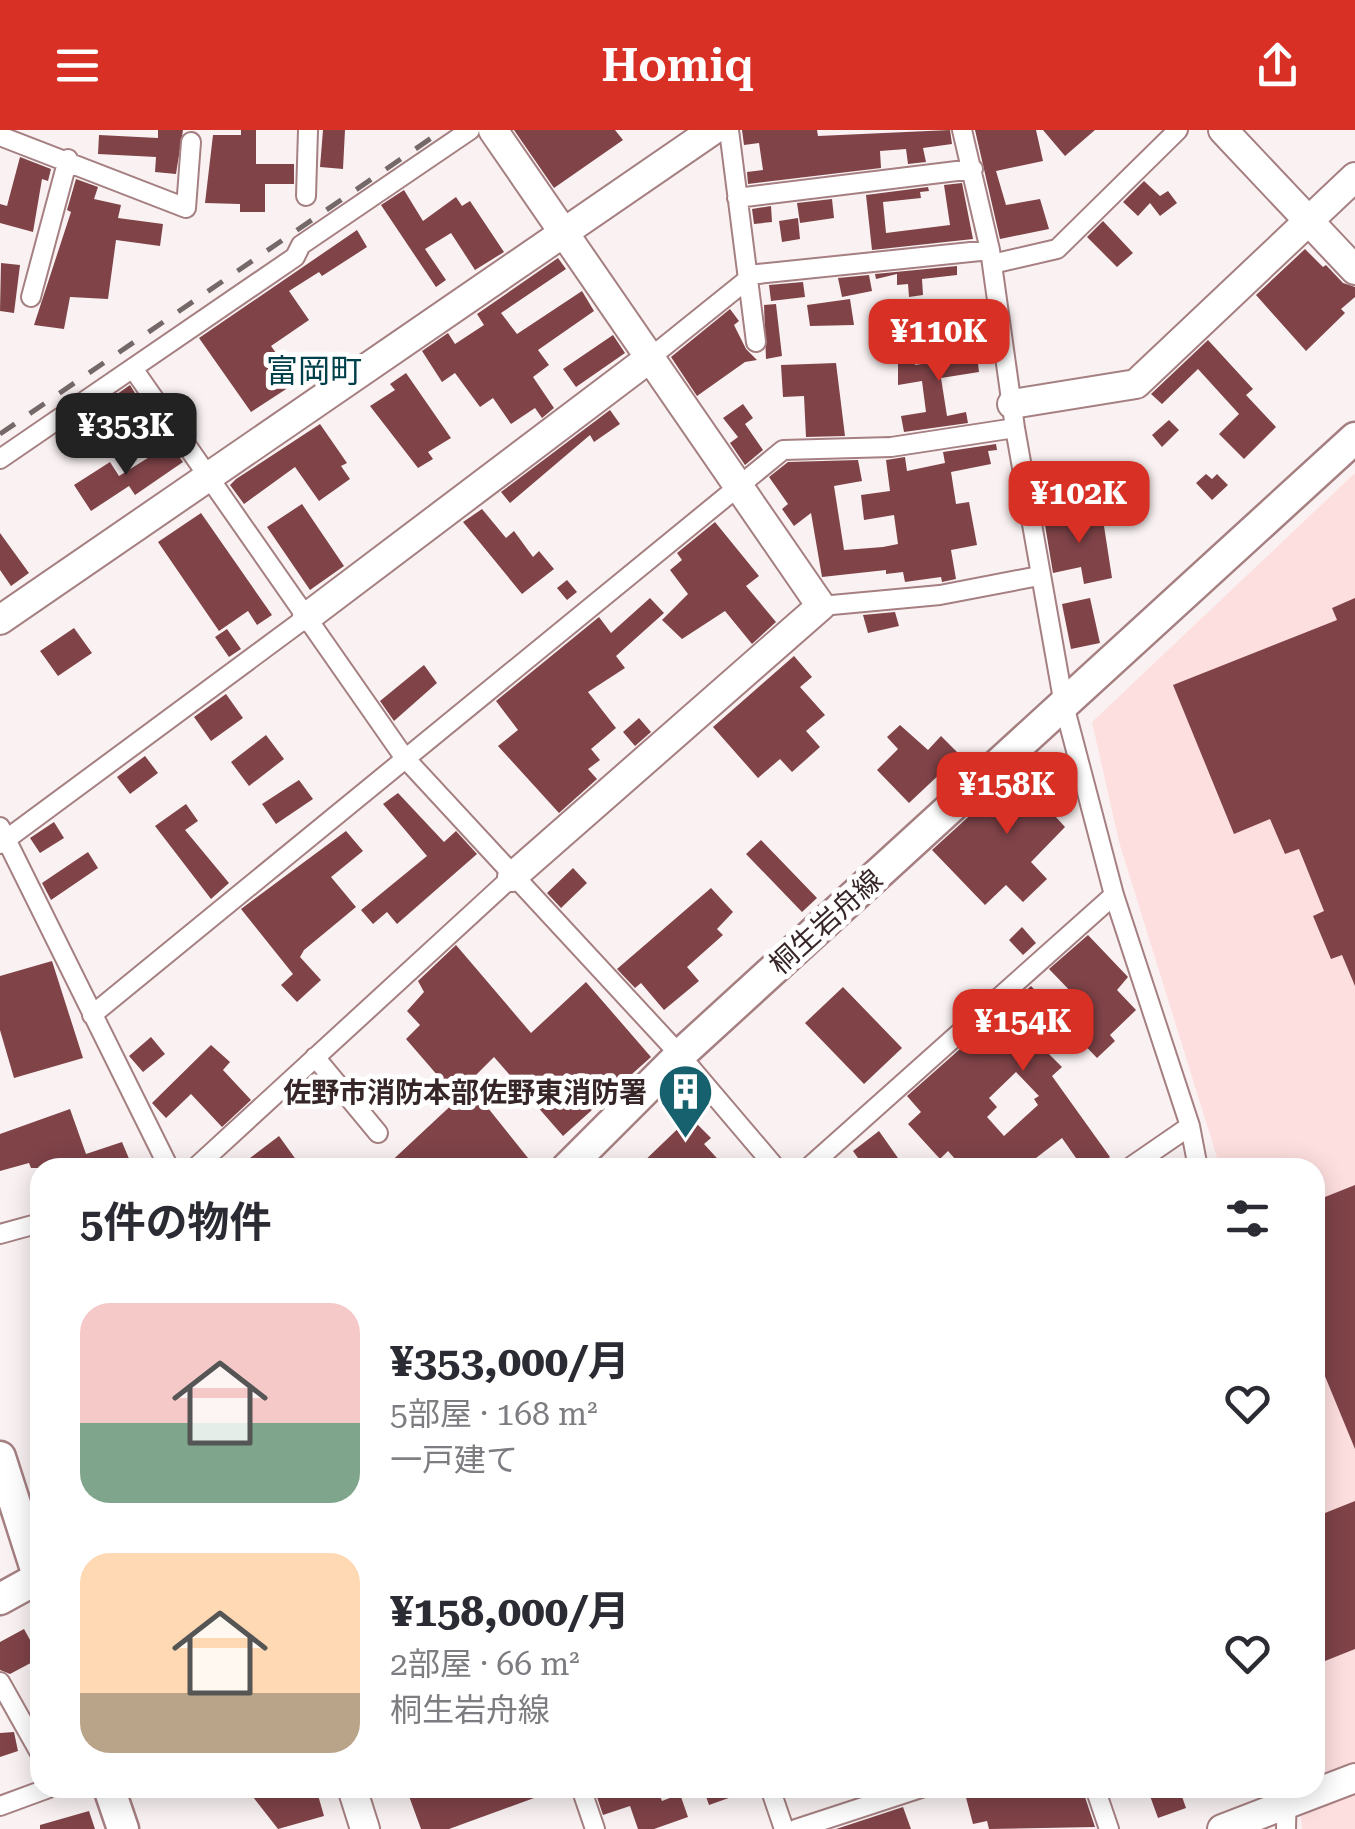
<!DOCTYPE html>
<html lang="ja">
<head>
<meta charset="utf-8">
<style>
	body { margin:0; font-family:"Roboto Serif","Noto Sans JP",serif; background:#f2f2f3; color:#2b2b33; height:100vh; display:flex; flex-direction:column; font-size:38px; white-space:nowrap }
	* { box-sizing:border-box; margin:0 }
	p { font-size:32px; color:#7c7c81 }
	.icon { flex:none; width:55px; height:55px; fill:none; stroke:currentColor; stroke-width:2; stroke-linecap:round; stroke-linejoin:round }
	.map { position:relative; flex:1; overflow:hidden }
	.drawer { position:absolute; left:30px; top:1028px; width:1295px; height:640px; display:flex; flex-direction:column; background:#fff; border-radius:30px; box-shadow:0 5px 25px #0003 }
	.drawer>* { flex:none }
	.price { position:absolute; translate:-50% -85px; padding:0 22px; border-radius:20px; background:#d93025; color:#fff; font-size:32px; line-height:65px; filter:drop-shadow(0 2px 5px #0008) }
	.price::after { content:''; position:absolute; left:50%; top:60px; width:30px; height:22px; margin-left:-15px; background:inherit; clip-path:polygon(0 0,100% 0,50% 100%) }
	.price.selected { background:#222; color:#fff }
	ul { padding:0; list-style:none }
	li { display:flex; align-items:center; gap:30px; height:250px; padding:0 50px }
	li span { display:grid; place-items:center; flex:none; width:280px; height:200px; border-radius:30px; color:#555 }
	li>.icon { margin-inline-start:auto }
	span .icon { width:120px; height:120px; fill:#fffc; stroke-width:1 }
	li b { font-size:42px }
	h2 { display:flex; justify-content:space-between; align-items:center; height:120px; padding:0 50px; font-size:42px }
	header { display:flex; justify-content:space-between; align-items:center; height:130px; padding:0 50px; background:#d93025; color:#fff; font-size:45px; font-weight:600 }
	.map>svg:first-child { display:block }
	.built { fill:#fedfe0 }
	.building { fill:#7f4348; fill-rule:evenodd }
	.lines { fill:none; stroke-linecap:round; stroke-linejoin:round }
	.street-casing { stroke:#a57f81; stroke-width:22 }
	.secondary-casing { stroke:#a57f81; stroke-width:32 }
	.primary-casing { stroke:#a57f81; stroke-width:35 }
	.street { stroke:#fff; stroke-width:18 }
	.secondary { stroke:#fff; stroke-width:28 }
	.primary { stroke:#fff; stroke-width:30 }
	.rail { stroke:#756868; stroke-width:5; stroke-dasharray:18 18; stroke-linecap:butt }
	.labels { text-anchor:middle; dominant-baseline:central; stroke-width:10; stroke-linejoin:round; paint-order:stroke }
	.street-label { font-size:28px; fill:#362627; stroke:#fff }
	.poi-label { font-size:28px; font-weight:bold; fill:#362627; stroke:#fff; text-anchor:end }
	.quarter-label { font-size:32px; fill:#00404b; stroke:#fff }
</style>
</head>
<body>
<header><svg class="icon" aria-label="menu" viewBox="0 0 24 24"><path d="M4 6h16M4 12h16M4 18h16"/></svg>Homiq<svg class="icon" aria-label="share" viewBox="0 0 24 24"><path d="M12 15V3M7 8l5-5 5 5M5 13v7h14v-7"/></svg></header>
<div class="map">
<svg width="1355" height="1699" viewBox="0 0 1355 1699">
	<rect width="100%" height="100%" fill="#faf2f2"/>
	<path class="built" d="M1355 343V1699H1302L1298 1658H1315V1038L1220 1037 1119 712 1092 592Z"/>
	<path class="building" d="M158 0H183L176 44 155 42 156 27 98 24 99 5 158 8Z
		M241 0H256V34H294V54H265V82H240V74L205 73 213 5H241Z
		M323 0H345L343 39 320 37Z
		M514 0H615L623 10 554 58Z
		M742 0H817L818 6 950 0 952 14 923 18 926 32 908 34 906 19 880 21 881 38 748 54 747 42 763 40 759 13 744 15Z
		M975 0H1036L1043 31 996 41 1006 75 1040 69 1049 99 1000 109Z
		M1043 0H1095L1065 26Z
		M20 27 51 39 48 51 42 49 33 102 0 93V74L7 76Z
		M76 49 98 57 94 69 121 75 118 88 163 94 160 116 116 110 108 169 70 167 64 199 34 195 71 82 67 80Z
		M1144 51 1160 66 1168 61 1177 73 1160 86 1150 73 1138 86 1123 72Z
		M962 53 973 109 872 120 866 65 928 57 929 61 920 62 921 68 883 72 886 103 950 95 944 55Z
		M404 60 423 91 456 67 462 76 470 71 504 122 475 140 451 103 425 119 446 150 436 157 381 75Z
		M832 69 834 88 800 93 797 73Z
		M771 76 772 92 754 94 752 79Z
		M798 88 800 109 782 112 779 91Z
		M1103 91 1133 123 1117 137 1087 107Z
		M357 100 367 117 322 146 319 142 289 161 309 190 271 216 297 252 251 282 199 208Z
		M1305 119 1323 137 1326 135 1343 153 1355 157V167L1341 179 1345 183 1306 221 1256 165Z
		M558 128 566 139 501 183 517 204 582 161 594 181 538 220 549 235 533 247 554 278 542 288 535 278 511 294 493 268 480 277 455 243 442 252 422 221 448 203 455 214 484 195 477 184Z
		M1 133 20 135 14 183 0 181Z
		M957 136V145L922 149 923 165 909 167 908 154 897 155V144L876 149 875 144Z
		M869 145 872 161 842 167 838 148Z
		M803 152 805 167 771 171 769 155Z
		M850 169 854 195 810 196 807 175Z
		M776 174 782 226 766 229 764 175Z
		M730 179 739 191 734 195 746 219 757 230 745 232 697 266 671 227Z
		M613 205 625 223 576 257 563 239Z
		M990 209 992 222 977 225 979 242 941 248 947 286 966 282 968 293 904 302 901 286 926 282 922 251 898 255V227L913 224 915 235 942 231 941 224 968 220 967 213Z
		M1208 210 1253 259 1246 265 1276 297 1244 329 1219 304 1239 284 1198 239 1162 274 1151 264Z
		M836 233 845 306 806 307 804 266 783 267 781 235Z
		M406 243 451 308 428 322 433 329 418 338 370 276 395 260 390 254Z
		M130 255 138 268 116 285 127 300 114 310 93 281Z
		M743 274 753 288 745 294 763 320 745 335 730 313 738 307 723 288Z
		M610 280 620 294 594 312 590 305 510 373 501 362Z
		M1169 290 1179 300 1162 317 1152 305Z
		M320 294 347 333 341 336 350 349 319 371 295 337 244 374 230 355 236 349Z
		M170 314 183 332 135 365 129 356 91 381 74 355 110 332 119 346Z
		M996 314 997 320 988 321 991 334 951 342 956 374 969 372 977 415 951 420 956 449 942 452 941 447 905 452 903 442 886 444V440L822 447 811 383 794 396 782 379 788 374 769 347 788 332 858 330 862 351 834 356 844 420 883 417 898 414 894 385 864 390 861 365 890 361 886 330 905 327 907 341 945 333 943 322Z
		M1146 344 1149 362 1133 366 1129 347Z
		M1206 344 1212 349 1217 344 1228 355 1212 370 1196 353Z
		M302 374 344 436 310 460 267 397Z
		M482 379 506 408 514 401 533 427 539 421 554 439 522 464 463 392Z
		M1053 381 1054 389 1102 383 1112 448 1084 454 1081 437 1053 443 1043 383Z
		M201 383 272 485 257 495 248 481 219 501 158 412Z
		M715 392 759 446 746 456 776 492 752 514 725 481 682 509 662 490 688 464 670 440 682 430 677 423Z
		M0 403 29 443 11 456 0 440Z
		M567 450 577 462 567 470 557 458Z
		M650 468 664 483 616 526 625 538 588 562 616 598 591 619 600 630 588 639 597 649 559 683 498 616 518 600 496 571 599 487 611 503Z
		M1090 468 1100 513 1071 519 1062 474Z
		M1355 468V856L1342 825 1331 829 1313 786 1324 781 1299 719 1285 724 1270 689 1234 704 1173 555 1337 490 1332 478Z
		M895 482 899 496 868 503 863 485Z
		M74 498 92 523 58 546 40 521Z
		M227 499 241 519 229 527 215 507Z
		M794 526 812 547 800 557 825 585 806 601 820 617 792 642 780 629 758 648 713 597Z
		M424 535 437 553 394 591 380 571Z
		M226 564 243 588 211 611 194 587Z
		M639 588 651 602 635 616 623 602Z
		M900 595 928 620 941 606 960 625 909 673 877 640 898 619 887 607Z
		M266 605 284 629 249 656 231 632Z
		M145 626 158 643 130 664 117 647Z
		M1025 635 1046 657 1064 640 1075 666 1055 686 1065 697 1031 732 1047 749 1023 772 1006 755 985 775 932 720Z
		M299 650 313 669 276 694 262 674Z
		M398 663 444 712 456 701 477 724 397 794 387 782 373 794 361 780 427 726 383 674Z
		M186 674 198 691 185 700 229 753 211 769 155 696Z
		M54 692 64 708 40 723 30 708Z
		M346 701 363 721 331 747 356 777 304 820 300 827 321 850 297 872 281 855 293 844 241 779Z
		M761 710 817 768 802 782 746 724Z
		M88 722 98 738 51 770 42 753Z
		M573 738 587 753 561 778 547 763Z
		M711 758 733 782 717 799 723 805 687 837 699 851 664 880 641 853 635 858 617 839Z
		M1022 797 1036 813 1023 825 1009 810Z
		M1088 805 1128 847 1117 860 1136 880 1110 905 1115 911 1097 928 1072 902 1049 924 1062 937 1052 946 1110 1027 1095 1038H1083L1062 1008 1023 1038H963L948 1021 940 1029 908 994 921 982 907 966 1031 856 1060 886 1078 869 1049 839ZM1016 942 1039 966 1034 969 1038 975 1004 1006 987 987 997 977 989 968Z
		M456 815 531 903 586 852 651 927 563 1006 494 927 468 953 536 1038H384L458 969 406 909 420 895 407 881 424 862 418 851Z
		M52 831 83 928 14 948 0 900V846Z
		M843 857 902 918 864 954 805 893Z
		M151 907 165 924 143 942 129 926Z
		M211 915 230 932 223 940 251 970 222 997 191 964 166 988 152 973Z
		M70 979 86 1024 122 1012 130 1031 114 1038H31L29 1033 0 1041V1004Z
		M690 987 711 1008 704 1014 726 1038H637Z
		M879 1001 905 1038H865L853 1021Z
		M279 1006 302 1038H237Z
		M1355 1055V1319L1315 1222V1071Z
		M1355 1371V1519L1320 1533 1315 1522V1387Z
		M24 1499 40 1528 10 1544 0 1540V1512Z
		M14 1602 18 1621 0 1627V1603Z
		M246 1658H316L324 1686 278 1699Z
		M406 1658H452L455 1668 484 1658 559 1659 449 1699H421Z
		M594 1658H657L662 1671 680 1664 688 1687 654 1699H638L630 1676 603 1685Z
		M703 1658H753L754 1659 709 1675Z
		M973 1658H1082L1095 1697 989 1699 987 1691 973 1694 964 1660Z
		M1179 1658 1186 1678 1158 1688 1150 1666Z
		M903 1677 911 1699H836Z
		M89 1681 95 1699H40V1695Z"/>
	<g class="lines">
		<defs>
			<path id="street" d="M729 0 756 212
				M962 0 990 120 1015 298 1064 575 1114 765 1190 996 1198 1038
				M0 6 186 78 191 12
				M306 66 308 0
				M737 68 973 39
				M992 134 1057 119 1178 0
				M748 145 990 120
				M31 167 68 29
				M651 227 748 149
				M134 240 404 627 680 925 776 1038
				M0 329 295 127 301 115 470 0
				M821 476 940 465 1039 446
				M0 697 169 1038
				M0 714 307 487
				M92 885 783 320 891 317 1015 298
				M315 927 378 1003
				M195 1038 512 747
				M808 1038 1114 765
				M1129 1038 1190 996
				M0 1104 40 1093
				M0 1552 40 1623
				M581 1658 595 1699
				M770 1658 784 1699
				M1095 1658 1109 1699
				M0 1676 49 1658
				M796 1699 921 1658
				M1286 1699 1287 1658"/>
			<path id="secondary" d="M493 0 821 476 512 747
				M1223 0 1355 140
				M1012 274 1136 254 1355 47
				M307 487 651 227
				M0 490 713 0
				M352 1658 365 1699
				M1222 1699 1355 1648"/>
			<path id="primary" d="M567 1038 680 925 1355 308
				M0 1327 40 1452
				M0 1469 40 1447
				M109 1658 123 1699"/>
		</defs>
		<use href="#street" class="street-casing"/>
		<use href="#secondary" class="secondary-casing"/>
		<use href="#primary" class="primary-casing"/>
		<use href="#street" class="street"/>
		<use href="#secondary" class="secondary"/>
		<use href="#primary" class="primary"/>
		<path class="rail" d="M0 304 443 0"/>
	</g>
	<defs>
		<symbol id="building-pin" viewBox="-11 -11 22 30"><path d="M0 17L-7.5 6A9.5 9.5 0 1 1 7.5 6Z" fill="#17616f" stroke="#fff"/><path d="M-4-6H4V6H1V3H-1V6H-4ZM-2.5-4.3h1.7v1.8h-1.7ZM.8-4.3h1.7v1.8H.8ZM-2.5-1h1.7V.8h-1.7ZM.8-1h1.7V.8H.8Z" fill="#fff"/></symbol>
	</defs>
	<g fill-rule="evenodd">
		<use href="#building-pin" x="654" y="930" width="63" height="86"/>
	</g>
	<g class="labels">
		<g class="street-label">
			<text transform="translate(826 792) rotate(-42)">桐生岩舟線</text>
		</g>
		<g class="poi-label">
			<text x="647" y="962">佐野市消防本部佐野東消防署</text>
		</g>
		<g class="quarter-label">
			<text x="314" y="241">富岡町</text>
		</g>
	</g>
</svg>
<b class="price" style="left:939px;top:254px">¥110K</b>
<b class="price selected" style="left:126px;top:348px">¥353K</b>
<b class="price" style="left:1079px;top:416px">¥102K</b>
<b class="price" style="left:1007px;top:707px">¥158K</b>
<b class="price" style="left:1023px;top:944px">¥154K</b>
<section class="drawer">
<h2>5件の物件<svg class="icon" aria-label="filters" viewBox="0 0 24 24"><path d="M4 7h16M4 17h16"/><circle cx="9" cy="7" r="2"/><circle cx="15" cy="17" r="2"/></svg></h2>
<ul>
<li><span style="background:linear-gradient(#f6c9c9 60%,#7fa58c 0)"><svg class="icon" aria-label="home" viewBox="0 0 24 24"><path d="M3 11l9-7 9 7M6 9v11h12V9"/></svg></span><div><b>¥353,000/月</b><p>5部屋 · 168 m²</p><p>一戸建て</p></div><svg class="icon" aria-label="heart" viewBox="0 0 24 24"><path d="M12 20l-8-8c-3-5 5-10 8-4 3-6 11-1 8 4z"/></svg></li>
<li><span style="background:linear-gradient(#ffd9b3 70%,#b9a48a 0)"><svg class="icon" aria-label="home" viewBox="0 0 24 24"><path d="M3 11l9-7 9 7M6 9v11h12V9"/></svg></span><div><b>¥158,000/月</b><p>2部屋 · 66 m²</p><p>桐生岩舟線</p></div><svg class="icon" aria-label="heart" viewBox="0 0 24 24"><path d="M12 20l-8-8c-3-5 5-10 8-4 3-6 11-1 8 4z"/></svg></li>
</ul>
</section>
</div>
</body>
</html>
